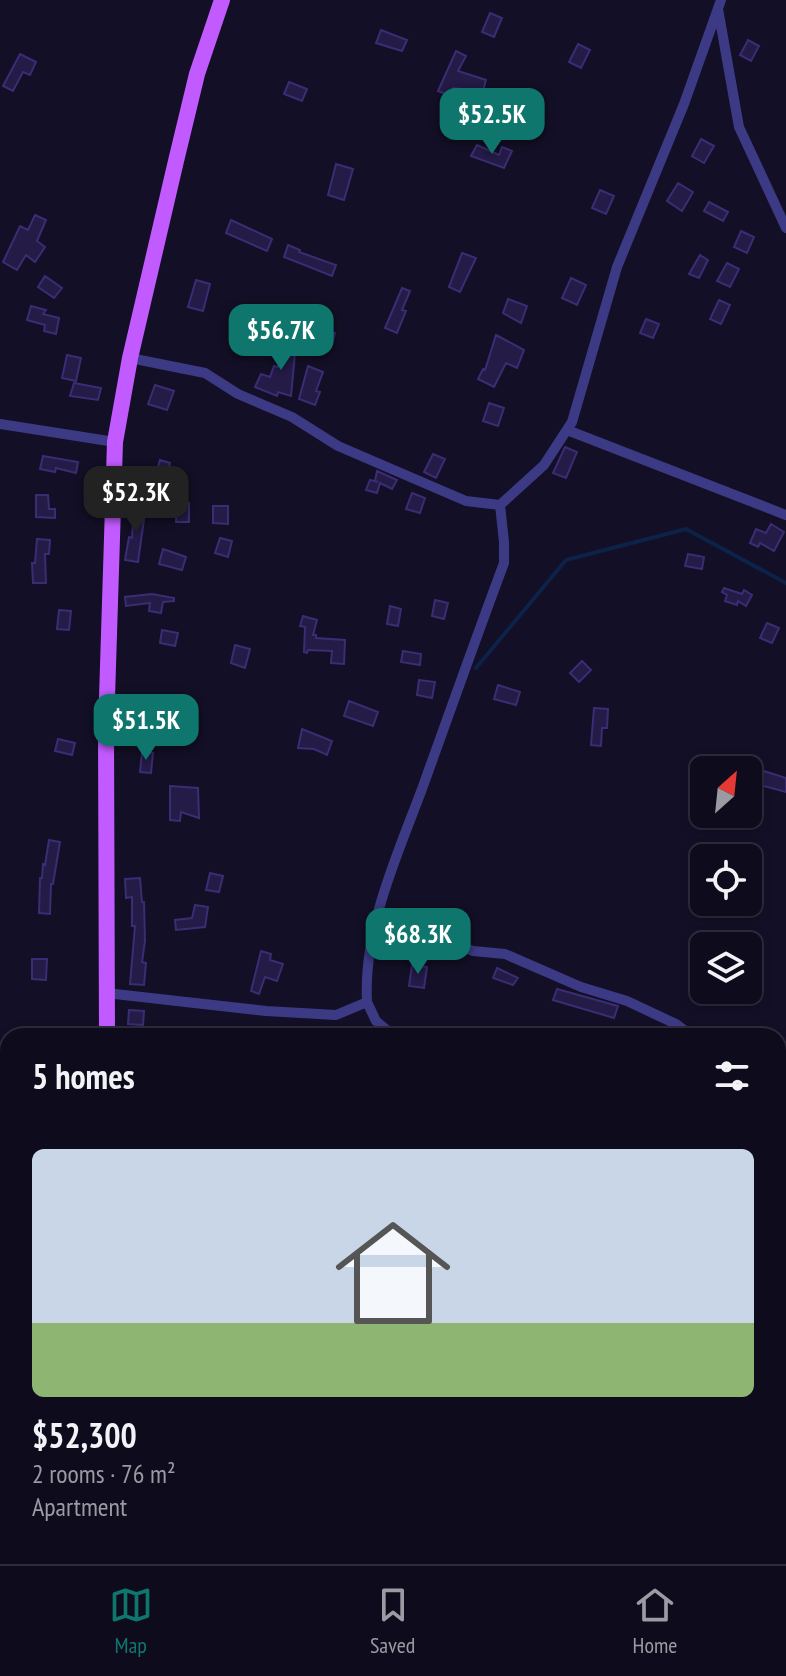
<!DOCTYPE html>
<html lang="en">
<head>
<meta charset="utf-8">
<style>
	body { margin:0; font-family:"PT Sans Narrow",sans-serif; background:#171425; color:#f1f3f6; height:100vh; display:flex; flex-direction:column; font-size:30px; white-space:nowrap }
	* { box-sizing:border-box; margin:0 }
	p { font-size:26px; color:#9b9ba3 }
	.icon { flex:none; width:44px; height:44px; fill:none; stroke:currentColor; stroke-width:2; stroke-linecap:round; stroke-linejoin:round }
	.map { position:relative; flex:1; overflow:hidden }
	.drawer { position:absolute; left:0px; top:1028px; width:786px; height:536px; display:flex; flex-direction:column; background:#0e0b1c; border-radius:24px 24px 0 0; box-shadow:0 4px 12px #0003,0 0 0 2px #2e2b3b }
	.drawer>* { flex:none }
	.needle { width:52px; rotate:27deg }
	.fabs { position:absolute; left:690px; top:756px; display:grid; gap:16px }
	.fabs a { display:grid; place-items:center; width:72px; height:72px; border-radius:12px; background:#0e0b1c; box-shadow:0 4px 12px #0003,0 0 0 2px #2e2b3b; font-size:40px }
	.price { position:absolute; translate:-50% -68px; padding:0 18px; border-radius:16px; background:#0f766e; color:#fff; font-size:26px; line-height:52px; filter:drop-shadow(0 2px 4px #0008) }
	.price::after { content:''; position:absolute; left:50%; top:48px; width:24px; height:18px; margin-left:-12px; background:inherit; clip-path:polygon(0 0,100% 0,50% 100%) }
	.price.active { background:#222; color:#fff }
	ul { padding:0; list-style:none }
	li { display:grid; align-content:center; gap:16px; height:424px; padding:0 32px }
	li span { display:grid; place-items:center; height:248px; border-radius:12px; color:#555 }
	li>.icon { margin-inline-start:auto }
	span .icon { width:144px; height:144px; fill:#fffc; stroke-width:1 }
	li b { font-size:34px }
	h2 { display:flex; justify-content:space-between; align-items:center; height:96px; padding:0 32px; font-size:34px }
	.menu { display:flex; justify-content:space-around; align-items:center; height:112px; border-top:2px solid #2e2b3b; background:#0e0b1c; font-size:22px; color:#9b9ba3 }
	.menu a { display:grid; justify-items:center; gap:4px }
	.menu .active { color:#0f766e }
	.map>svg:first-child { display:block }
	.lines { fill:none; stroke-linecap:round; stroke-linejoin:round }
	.stream { stroke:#0c2248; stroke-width:4 }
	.building { fill:#241b47; stroke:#3b2d73; stroke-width:2 }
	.minor { stroke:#3d3a85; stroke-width:10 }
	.primary { stroke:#c25bff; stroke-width:16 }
</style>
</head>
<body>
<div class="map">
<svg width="786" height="1564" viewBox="0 0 786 1564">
	<rect width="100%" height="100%" fill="#130f26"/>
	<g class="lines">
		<path class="stream" d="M476 668 566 560 686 529 786 583"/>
	</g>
	<path class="building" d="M490 13 502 18 494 37 482 32Z
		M381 30 407 40 402 51 376 43Z
		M748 40 759 46 751 61 740 55Z
		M578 44 590 50 581 68 569 62Z
		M456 51 466 56 458 71 486 80 483 91 453 88 450 96 438 91Z
		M20 54 36 62 30 75 23 72 13 91 3 86Z
		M289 82 307 89 302 101 284 94Z
		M701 139 714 146 704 163 692 156Z
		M477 145 499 155 502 147 512 151 504 168 471 156Z
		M336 164 353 169 344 200 328 195Z
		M678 183 693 192 682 211 667 201Z
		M600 190 614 196 606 214 592 208Z
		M709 202 728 212 723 221 704 211Z
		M35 215 46 220 37 241 45 247 35 262 26 255 17 270 3 262 20 226 28 230Z
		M231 220 272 239 267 251 226 233Z
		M741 231 754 237 747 253 734 247Z
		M288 245 300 250 299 252 336 265 332 276 284 257Z
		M462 253 476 258 460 292 449 287Z
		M700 255 708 260 699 278 689 274Z
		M727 263 739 269 730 287 717 281Z
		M45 276 62 288 54 298 38 287Z
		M571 278 586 285 577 305 562 298Z
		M196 280 210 284 203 311 188 307Z
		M402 288 410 291 402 310 406 311 397 333 385 328Z
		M508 299 527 306 521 323 503 313Z
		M719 300 730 305 721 324 710 319Z
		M31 306 46 310 43 314 59 318 56 334 44 331 45 325 27 320Z
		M646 319 659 324 653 338 640 333Z
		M318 328 335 333 331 347 315 342Z
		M496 335 524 350 517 368 506 363 494 387 478 379 483 369 485 370Z
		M281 341 296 343 291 396 278 392 277 396 255 387 261 374 270 377 274 366 278 367Z
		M67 355 81 358 76 381 62 378Z
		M308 366 323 372 316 391 320 392 315 405 299 399Z
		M74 383 101 388 98 400 70 396Z
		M155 385 174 391 167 410 148 404Z
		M489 403 504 408 498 426 483 421Z
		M565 447 577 452 566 478 553 473Z
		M433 454 445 459 436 478 424 472Z
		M43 456 78 462 76 473 56 468 55 472 40 469Z
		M160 460 170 463 164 488 129 483 130 471 156 474Z
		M377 471 397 480 392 489 380 483 377 493 366 490 370 480 378 482 375 481Z
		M412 493 425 498 420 513 406 509Z
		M36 495H48L49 509H55V518L36 517Z
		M177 502 189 503V522H176Z
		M134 505H146L138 562 125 560 129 537 132 538Z
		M213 506H228V524L213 523Z
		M771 524 784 532 774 551 760 543 758 547 750 543 756 529 766 533Z
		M220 538 232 541 228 557 215 553Z
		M37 539 50 540 49 554H45L46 583H33L32 563H35Z
		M163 549 186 557 182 570 159 564Z
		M688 554 704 557 702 569 685 566Z
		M724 588 742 594 744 590 752 595 746 606 738 601 737 605 725 601 727 595 722 592Z
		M152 594 174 598V601L163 602 161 613 149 611 150 603 126 606 125 597Z
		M435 600 448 603 444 619 432 616Z
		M390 606 401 609 398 626 387 624Z
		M59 610 71 611 69 630 57 629Z
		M303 616 317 620 313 635H316V638L345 640 344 664 331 663 332 651 308 650 307 653 304 652 305 627 300 626Z
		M767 623 779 628 772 643 760 638Z
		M162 630 178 633 175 646 160 643Z
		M235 645 250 649 245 668 231 663Z
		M403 651 421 654 420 665 401 662Z
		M582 661 591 670 579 682 570 673Z
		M419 680 435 682 432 698 417 695Z
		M498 685 520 692 516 705 494 699Z
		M349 701 378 712 373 726 344 716Z
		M594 708 608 709 607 728H602L601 746 591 745Z
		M302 729 332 741 327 755 314 749 298 748Z
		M58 739 75 743 72 755 55 751Z
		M142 752 153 753 151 773 140 772Z
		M764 771 786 778V792L760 785Z
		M170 786 198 788 199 818 181 812 180 821 170 820Z
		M49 840 60 842 53 884H51L50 914 39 913 40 878H42L43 864 45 865Z
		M210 873 223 876 219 892 206 890Z
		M140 878 142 902H144L145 941 142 962 146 963 144 985 130 984 135 926H132V897L126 898 125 879Z
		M195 905 208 907 205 927 176 930 175 920 192 918Z
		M261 951 271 954 270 960 283 964 277 981 265 977 259 994 251 991Z
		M32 959H47L46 980 32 979Z
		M412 965 427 967 424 988 409 986Z
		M497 968 518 978 513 985 493 978Z
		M557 989 618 1006 614 1018 553 1000Z
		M129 1010 144 1011 143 1025 128 1024Z"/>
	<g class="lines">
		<path class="minor" d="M718 9 739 127 786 228
			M130 358 205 373 238 394 292 417 338 446 466 501 500 505 544 465 572 422 617 267 684 104 721 0
			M0 424 115 442
			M567 430 786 515
			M378 915 473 951 505 954 581 987 627 1001 676 1024 692 1036
			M106 993 266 1011 336 1015 367 1002 376 1021 394 1036
			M367 1002C363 929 397 856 422 789 449 714 476 638 504 563V542L500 505
			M0 1206 8 1204
			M778 1309 786 1310
			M778 1509H786"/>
		<path class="primary" d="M107 1036 106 730 115 442 130 358 176 161 197 74 222 0
			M116 1556V1564"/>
	</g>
</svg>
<div class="fabs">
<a><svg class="needle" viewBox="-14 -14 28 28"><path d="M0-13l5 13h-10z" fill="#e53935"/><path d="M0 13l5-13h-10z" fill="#9b9ba3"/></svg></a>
<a><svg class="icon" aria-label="locate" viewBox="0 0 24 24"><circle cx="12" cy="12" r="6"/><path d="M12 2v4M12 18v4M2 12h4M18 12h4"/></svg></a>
<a><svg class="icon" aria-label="layers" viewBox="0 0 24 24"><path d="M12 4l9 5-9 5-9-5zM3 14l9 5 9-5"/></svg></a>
</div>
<b class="price" style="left:492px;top:156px">$52.5K</b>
<b class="price" style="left:281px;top:372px">$56.7K</b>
<b class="price active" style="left:136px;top:534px">$52.3K</b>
<b class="price" style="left:146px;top:762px">$51.5K</b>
<b class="price" style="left:418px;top:976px">$68.3K</b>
<section class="drawer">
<h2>5 homes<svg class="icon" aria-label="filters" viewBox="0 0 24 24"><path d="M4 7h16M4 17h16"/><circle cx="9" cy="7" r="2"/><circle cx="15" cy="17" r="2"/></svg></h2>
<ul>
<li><span style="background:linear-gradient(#c9d6e8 70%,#8fb573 0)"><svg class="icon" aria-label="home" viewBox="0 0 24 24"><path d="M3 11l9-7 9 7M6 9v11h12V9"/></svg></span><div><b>$52,300</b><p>2 rooms · 76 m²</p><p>Apartment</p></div></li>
</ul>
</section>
</div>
<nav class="menu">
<a class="active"><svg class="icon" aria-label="map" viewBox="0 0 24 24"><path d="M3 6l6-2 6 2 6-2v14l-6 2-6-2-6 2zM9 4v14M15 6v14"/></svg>Map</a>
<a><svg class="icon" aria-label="saved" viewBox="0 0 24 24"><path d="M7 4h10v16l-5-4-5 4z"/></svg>Saved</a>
<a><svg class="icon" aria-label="home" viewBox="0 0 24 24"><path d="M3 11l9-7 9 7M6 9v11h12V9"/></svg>Home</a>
</nav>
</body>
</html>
